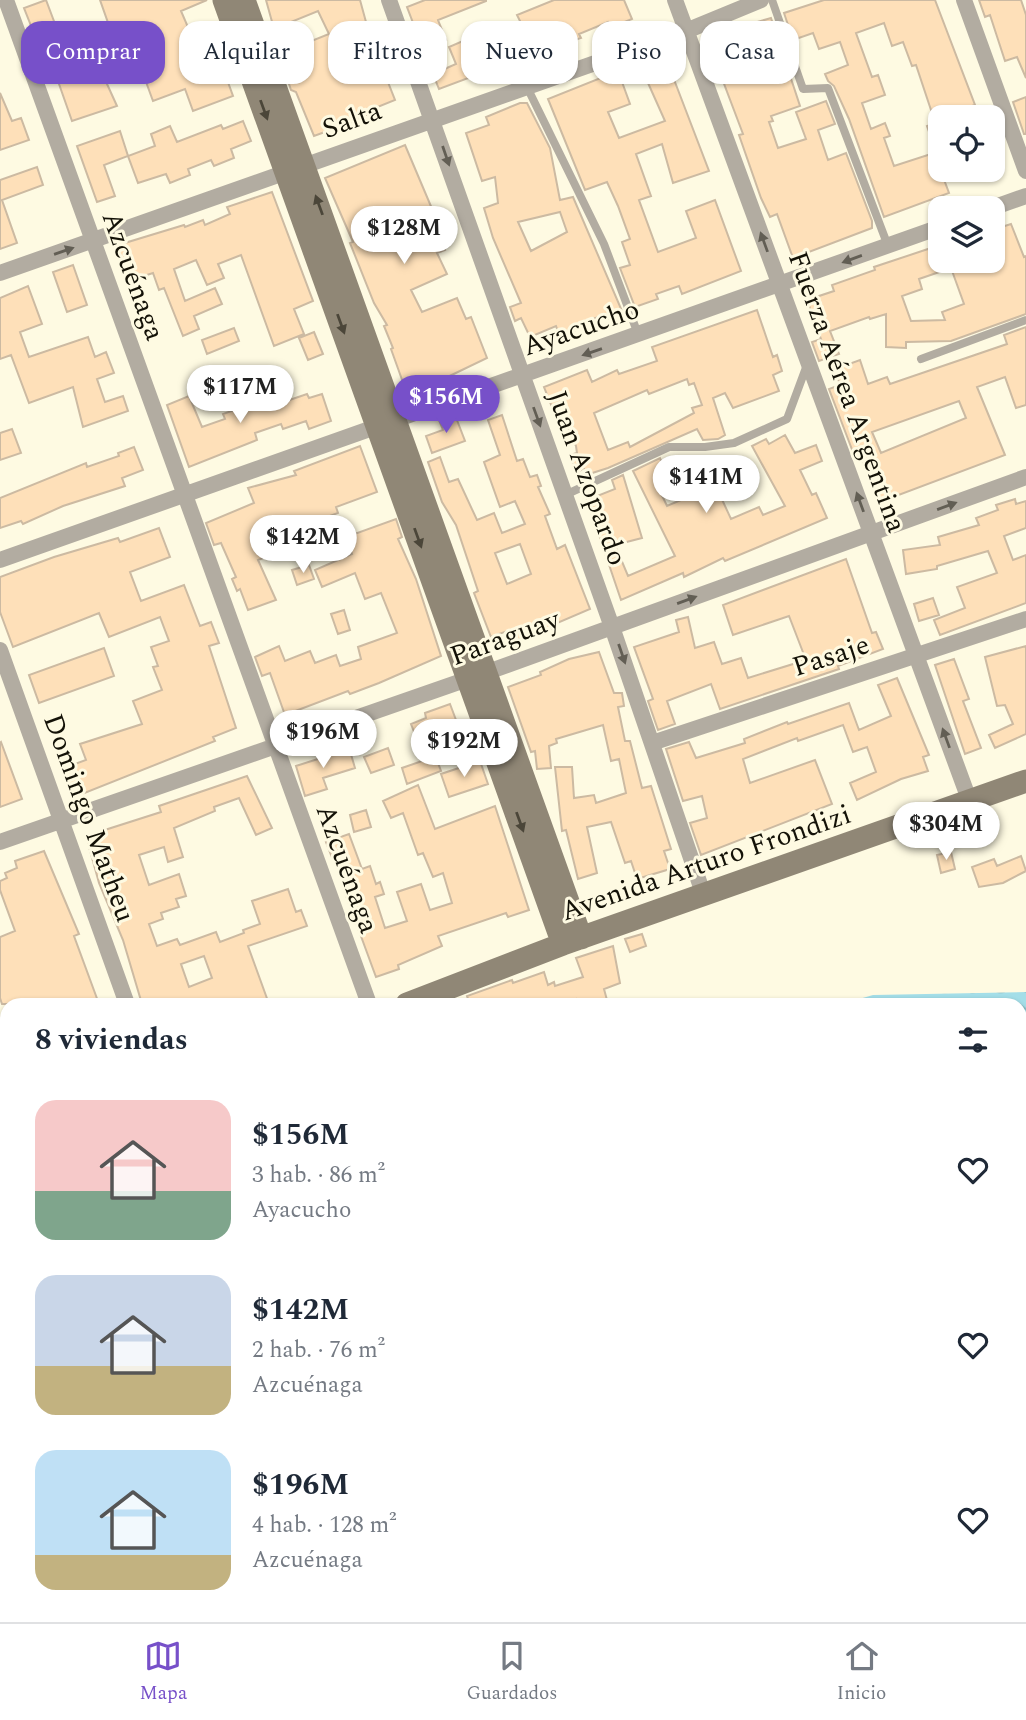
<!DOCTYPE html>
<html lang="es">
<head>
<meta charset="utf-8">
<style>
	body { margin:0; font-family:Spectral,serif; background:#f2f2f3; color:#1f2937; height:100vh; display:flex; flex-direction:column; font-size:26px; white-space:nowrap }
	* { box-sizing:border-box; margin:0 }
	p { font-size:23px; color:#747a83 }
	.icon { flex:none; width:38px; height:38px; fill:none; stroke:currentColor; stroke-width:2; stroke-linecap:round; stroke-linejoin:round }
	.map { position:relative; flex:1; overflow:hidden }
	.panel { position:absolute; left:0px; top:998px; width:1027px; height:625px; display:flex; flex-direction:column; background:#fff; border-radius:21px 21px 0 0; box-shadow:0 2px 5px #0004 }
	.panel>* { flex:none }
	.banner { position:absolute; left:21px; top:21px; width:985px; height:63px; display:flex; gap:14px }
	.controls { position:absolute; left:928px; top:105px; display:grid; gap:14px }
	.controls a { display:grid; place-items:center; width:77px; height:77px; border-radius:14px; background:#fff; box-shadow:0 2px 5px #0004; font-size:35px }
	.price { position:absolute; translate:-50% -60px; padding:0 16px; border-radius:24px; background:#fff; color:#222; font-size:23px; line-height:46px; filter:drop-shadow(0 2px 4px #0008) }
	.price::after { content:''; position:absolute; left:50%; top:42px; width:21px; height:16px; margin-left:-10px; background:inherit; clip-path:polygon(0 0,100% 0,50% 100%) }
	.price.current { background:#7750c9; color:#fff }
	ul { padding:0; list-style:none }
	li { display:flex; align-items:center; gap:21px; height:175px; padding:0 35px }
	li span { display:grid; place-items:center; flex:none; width:196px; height:140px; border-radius:21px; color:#555 }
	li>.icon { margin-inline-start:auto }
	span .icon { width:84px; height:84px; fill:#fffc; stroke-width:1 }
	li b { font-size:30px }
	h2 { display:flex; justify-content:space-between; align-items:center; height:84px; padding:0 35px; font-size:30px }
	.chip { padding:0 24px; border-radius:21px; background:#fff; box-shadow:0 2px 5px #0004; font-size:24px; line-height:63px }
	.chip.current { background:#7750c9; color:#fff }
	.dock { display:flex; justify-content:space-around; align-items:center; height:98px; border-top:2px solid #e0e1e3; background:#fff; font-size:19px; color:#747a83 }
	.dock a { display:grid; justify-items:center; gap:4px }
	.dock .current { color:#7750c9 }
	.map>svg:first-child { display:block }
	.grass { fill:url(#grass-dots) }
	.water { fill:url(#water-waves) }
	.building { fill:#fee0b9; stroke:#ccbaa2; stroke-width:2; fill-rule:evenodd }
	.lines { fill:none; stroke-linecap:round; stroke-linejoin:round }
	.lane { stroke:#b2aca1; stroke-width:8 }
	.street { stroke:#b2aca1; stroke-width:16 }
	.secondary { stroke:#908776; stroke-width:23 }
	.oneway { fill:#4b4639 }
	.oneway2 { fill:#625e54 }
	.labels { text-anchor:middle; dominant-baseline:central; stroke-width:6; stroke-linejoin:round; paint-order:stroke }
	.street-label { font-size:28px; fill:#131107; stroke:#fefae2 }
</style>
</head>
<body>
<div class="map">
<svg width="1026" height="1622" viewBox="0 0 1026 1622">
	<defs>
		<pattern id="grass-dots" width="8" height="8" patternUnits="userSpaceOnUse" patternTransform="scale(1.75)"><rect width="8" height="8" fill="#badcb9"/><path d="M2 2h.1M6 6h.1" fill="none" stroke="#9fbc9e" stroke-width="1.8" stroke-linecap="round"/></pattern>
		<pattern id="water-waves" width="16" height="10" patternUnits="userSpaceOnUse" patternTransform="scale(1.75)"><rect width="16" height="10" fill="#a4dee8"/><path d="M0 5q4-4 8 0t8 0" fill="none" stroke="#8cbdc6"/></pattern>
	</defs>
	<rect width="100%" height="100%" fill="#fefae2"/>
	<path class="grass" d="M0 1491 7 1493V1553L0 1552Z
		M279 1615H671L704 1622H300Z"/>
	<path class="water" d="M1026 992V1622H900L864 1615H1020V1004H842L873 995Z
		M0 1552 7 1553V1615H279L300 1622H0Z"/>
	<path class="building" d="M46 0 66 53 113 37 100 0H207L181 11 190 32 211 24 229 73 225 74 233 96 193 111 185 89 153 101 134 49 97 62 117 106 72 121 52 64 47 66 24 8Z
		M266 0H360L369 33 351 41 363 69 391 57 397 73 386 77 395 100 365 112 366 115 355 121 314 136 296 92 291 90 279 54 329 34 318 11 274 29Z
		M425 0H486V1L438 20 446 40 423 49 407 7Z
		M554 0H624L632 19 610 28 608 22 579 34 581 38 544 50 540 43 500 58 503 65 439 89 433 74 456 64 449 47 465 40 468 49 524 29 517 15Z
		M824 0H935L975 105 934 119 916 65 912 66 903 42 892 46 884 23 856 33 872 77 878 75 885 95 862 103 871 129 885 123 890 136 884 138 894 166 934 153 949 193 884 217 849 119 834 86 828 81 825 74 848 65 840 42 819 49 813 33 793 40 784 13Z
		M979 0H1021L1026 15V78L1017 57 1005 61 990 15 985 17Z
		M771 18 800 106 771 116 773 121 769 122 778 148 806 139 796 112 826 101 835 124 818 130 828 160 846 153 872 221V228L793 258 777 214 770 217 761 198 739 135 743 134 718 68 716 69 706 37Z
		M665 56 709 171 673 183 662 144 636 154 651 196 639 200 658 252 696 238 686 211 715 200 741 271 682 294 679 286 656 294 658 299 635 307 620 268 630 265 622 242 630 239 618 206 607 182 585 190 548 99 618 71 630 104 608 112 619 138 665 121 640 65Z
		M0 93 12 121 21 118 29 140 0 150Z
		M1026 97V134H1024L1013 102Z
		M520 103H527L550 148 560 200 573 197 622 311 606 320 604 315 572 326 574 331 560 337 556 326 530 337 521 318 515 321 510 307 521 303 493 238 484 208 498 203 495 177 482 181 466 133 489 125 486 117ZM560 212 567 232 531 251 518 222Z
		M243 121 251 141 231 149 234 158 214 166 211 160 188 169 190 175 170 183 166 174 138 183 128 156 155 146 151 134 170 126 177 142 221 125 223 129Z
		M940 121V157H938L927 126Z
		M120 131 128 156 104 165 115 196 97 202 77 146Z
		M405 145 441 230 438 232 445 250 437 253 447 274 411 290 422 312 457 298 466 319 471 317 487 358 435 383 433 377 405 388 391 349 393 348 384 326 387 325 374 303 350 243 353 242 325 178Z
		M37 167 43 185 2 200 17 243 0 249V180Z
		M272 192 313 301 294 309 304 334 274 346 241 255 218 264 224 278 207 285 196 260 174 269 185 301 215 288 222 304 194 316 199 329 183 336 164 288 159 290 153 273 128 281 115 246 184 225 185 227 203 220 205 225 230 214 227 207Z
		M1011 224 1024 257 1026 256V314L951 341 906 342V348L886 347V314L870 319 869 317 830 331 839 354 819 361 812 342 821 339 807 300 834 291 832 285 875 270 874 267 940 245V261H992V230ZM951 268 964 304 942 312 945 320 911 321 902 296 922 289 919 279Z
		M73 265 87 305 67 312 53 272Z
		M28 286 42 324 20 332 29 357 88 337 95 357 106 352 114 373 97 379 105 402 123 396 128 411 83 427 73 387 29 403 11 355 0 359V298Z
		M757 310 773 357 777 355 782 371 773 375 779 391 733 408 725 393 713 398 725 435 718 439 703 440 697 429 608 468 586 475 584 469 576 472 570 455 577 453 576 446 558 405 552 407 544 387 587 370 592 382 617 370 619 374 657 361 652 347ZM687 379 689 385 694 383 702 405 692 408 694 413 630 447 628 442 608 450 594 413 647 390 649 394Z
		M1026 327V405L1016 408 1005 377 977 387 1005 455 880 502 861 458 856 460 829 389 840 385 835 369 860 360 868 384 887 377 890 384 1007 344 1004 335ZM959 401 966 418 881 453 872 432Z
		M234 328 239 341 207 354 202 340Z
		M314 332 323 354 308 360 299 338Z
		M307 394 309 398 322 394 331 421 309 429 306 421 283 429 281 424 255 433 257 440 189 467 167 405 189 396 202 427 225 419 223 414 245 406 246 410 270 402 272 406Z
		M455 415 465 441 432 453 426 436 443 430 439 420Z
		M502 415 517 461 523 459 530 477 537 475 541 486 538 487 550 514 545 516 557 549 565 545 590 609 550 626 551 629 514 641 510 630 491 637 474 593 478 591 456 525 442 502 428 462 440 457 449 482 458 479 477 520 494 513 502 533 525 524 515 501 500 507 484 462 500 455 488 420ZM520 544 531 574 507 584 495 553Z
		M12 429 21 453 0 460V433Z
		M785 435 795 453 816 445 822 461 800 470 812 495 816 493 827 518 725 561 723 558 684 577 683 573 621 600 587 500 615 489 612 480 623 475 642 538 615 545 628 576 675 556 633 471 660 458 669 480 657 485 667 506 688 497 680 479 702 466 707 475 737 464 744 484 719 493 731 519 759 507 763 515 785 506 752 446 766 439 769 444Z
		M360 446 377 492 336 507 338 513 324 518 331 538 307 547 304 540 270 552 271 555 258 560 276 600 248 610 240 589 237 591 232 579 236 577 221 543 214 545 206 523 254 503 248 488 296 475 294 471Z
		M134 447 143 470 122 478 125 486 63 506 23 524 21 521 0 528V498L86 463 87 467 119 456 118 453Z
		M1015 499 1016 504 1026 501V528L1004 536 1013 560 1026 555V603L940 635 934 620 965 608 957 587 997 573 988 551 937 566V569L906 574 903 550 940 545 938 537 979 525 976 518 998 510 996 505Z
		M396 519 402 537 398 539 416 579 441 656 379 683 350 694 348 691 285 715 270 673 262 676 255 657 279 646 285 661 310 651 315 663 336 655 340 666 361 659 358 647 397 633 381 593 365 599 355 573 322 587 315 570 352 554 346 537Z
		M159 528 170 557 130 572 141 601 184 585 200 626 211 622 219 643 209 646 236 728 213 737 215 741 72 798 61 769 86 760 80 744 142 724 133 701 162 690 153 667 158 666 151 647 169 641 160 617 109 637 99 613 13 647 0 612V577L54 557 118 538 120 542Z
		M846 559 872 633 876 632 883 649 838 666 839 669 720 709 711 684 667 701 675 724 658 730 648 701 653 699 634 647 679 632 676 620 688 617 695 648 714 642 722 664 741 658 748 678 806 660 789 616 733 635 723 605Z
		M309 565 314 579 297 585 292 570Z
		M933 598 939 615 919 621 914 604Z
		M344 610 350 630 338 634 331 614Z
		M1026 646V734L995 748 989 735 1013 724 1005 705 997 706 985 657Z
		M104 648 114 676 39 703 29 675Z
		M599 652 614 693H622L624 706 618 707 625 741H630L642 788 651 786 671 849 664 851 670 869 637 879 631 861 625 863 611 822 587 827 597 873 578 879 566 830 562 831 555 767H572L574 798 594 795 596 803 626 793 619 759 611 761 603 725 556 739 557 743 549 746 551 768 537 769 535 751 531 752 508 687 541 675 540 672 569 659Z
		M954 659 969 699 963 701 981 748 965 754 935 665Z
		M897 678 929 755 923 757 928 771 901 779 857 800 850 783 876 772 867 747 853 752 843 725 798 741 797 738 743 759 750 783 815 760 832 804 701 855 690 823 707 818 702 796 683 801 666 749 689 742 696 758 745 743 744 739 787 722 788 724 849 703 859 730 891 716 878 685Z
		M450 704 462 736 432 747 441 771 407 784 402 768 425 760 411 724 426 718 425 713Z
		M1 742 22 799 0 807V743Z
		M337 746 339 754 350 751 355 768 323 778 327 789 305 796 296 766 321 758 319 752Z
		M388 748 394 765 371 773 364 757Z
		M480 761 488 784 449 797 441 774Z
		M247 776 272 828 256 835 239 798 214 807 215 811 174 828 183 857 168 862 164 847 139 855 149 885 179 874 186 896 176 899 179 907 161 913 163 919 149 924 157 946 177 939 180 945 216 932 220 942 244 933 243 930 260 924 252 901 288 889 296 912 301 910 307 926 248 946 269 1004H142L123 940 99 883 86 836 161 812 159 806ZM204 956 212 978 189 987 181 964Z
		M418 785 435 829 495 806 529 910 508 917 506 913 438 936 442 946 398 965 399 969 376 977 344 890 351 888 340 858 333 860 326 842 349 834 362 869 370 866 376 884 380 882 384 894 375 897 385 928 407 921 397 892 421 884 430 910 452 903 443 873 433 877 423 853 418 855 403 813 391 818 383 801Z
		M366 810 371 827 354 832 350 815Z
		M44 851 79 934 74 936 99 1004H2L0 998V937L15 931 0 890V881L7 878 5 873 17 868 15 861Z
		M951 852 955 869 941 873 937 855Z
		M1021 856 1026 871 1003 883 979 887 972 867 994 859 997 866Z
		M642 934 646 946 630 952 625 939Z
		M613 946 620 983 604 989 607 1000 593 1004H577L576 999 560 1004H470L467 996 512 980 513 983 544 972 548 985 554 982 555 986 583 977 576 958Z"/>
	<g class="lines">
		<path class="lane" d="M772 0 803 89 828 88 888 246
			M526 85 604 244 638 334
			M921 359 1026 320
			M565 495 669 447H705L734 443 787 419 807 365"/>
		<path class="street" d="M6 0 369 1004
			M389 0 612 627 704 896
			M675 0 970 802
			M964 0 1026 171
			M992 208 1026 196
			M0 273 686 31 761 0
			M0 560 940 227
			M0 650 127 1004
			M652 743 1026 619
			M0 842 485 673 1026 477
			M0 1480 7 1481
			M733 1615 766 1622"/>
		<path class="secondary" d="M224 0 563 944
			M244 0 581 938
			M407 1004 563 944 1026 781
			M0 1151 7 1148"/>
	</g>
	<defs><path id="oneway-solid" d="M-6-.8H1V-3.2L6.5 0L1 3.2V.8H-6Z" transform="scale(1.75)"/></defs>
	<g class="oneway">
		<use href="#oneway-solid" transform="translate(264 110) rotate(70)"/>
		<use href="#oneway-solid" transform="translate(319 205) rotate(-110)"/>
		<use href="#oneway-solid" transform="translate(341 324) rotate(70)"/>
		<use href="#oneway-solid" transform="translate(418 538) rotate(70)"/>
		<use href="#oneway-solid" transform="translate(520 822) rotate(70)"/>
	</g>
	<g class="oneway2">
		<use href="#oneway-solid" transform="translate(446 156) rotate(71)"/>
		<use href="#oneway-solid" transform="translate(764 242) rotate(-110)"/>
		<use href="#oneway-solid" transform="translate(64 251) rotate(-19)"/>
		<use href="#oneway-solid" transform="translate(852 259) rotate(160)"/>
		<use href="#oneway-solid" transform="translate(592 352) rotate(161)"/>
		<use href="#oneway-solid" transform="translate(537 417) rotate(70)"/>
		<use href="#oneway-solid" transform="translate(860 502) rotate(-110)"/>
		<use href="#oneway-solid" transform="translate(947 506) rotate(-20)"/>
		<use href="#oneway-solid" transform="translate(687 600) rotate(-20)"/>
		<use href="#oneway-solid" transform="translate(622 654) rotate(71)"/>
		<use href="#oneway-solid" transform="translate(946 738) rotate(-110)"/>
	</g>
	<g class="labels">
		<g class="street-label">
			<text transform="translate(352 120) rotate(-20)">Salta</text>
			<text transform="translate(133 276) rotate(70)">Azcuénaga</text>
			<text transform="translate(581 328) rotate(-19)">Ayacucho</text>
			<text transform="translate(847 392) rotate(70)">Fuerza Aérea Argentina</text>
			<text transform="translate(587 478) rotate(70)">Juan Azopardo</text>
			<text transform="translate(505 638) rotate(-20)">Paraguay</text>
			<text transform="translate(831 656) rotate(-18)">Pasaje</text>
			<text transform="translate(89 818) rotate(70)">Domingo Matheu</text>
			<text transform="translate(706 863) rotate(-19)">Avenida Arturo Frondizi</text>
			<text transform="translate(347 869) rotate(70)">Azcuénaga</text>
		</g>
	</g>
</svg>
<div class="controls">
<a><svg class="icon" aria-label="locate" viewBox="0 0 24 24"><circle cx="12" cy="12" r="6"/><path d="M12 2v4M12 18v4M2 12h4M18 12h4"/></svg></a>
<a><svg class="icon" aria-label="layers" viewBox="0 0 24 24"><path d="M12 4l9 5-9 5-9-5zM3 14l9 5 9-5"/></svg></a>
</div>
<b class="price" style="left:404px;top:266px">$128M</b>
<b class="price" style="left:240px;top:425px">$117M</b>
<b class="price current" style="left:446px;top:435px">$156M</b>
<b class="price" style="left:706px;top:515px">$141M</b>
<b class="price" style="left:303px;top:575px">$142M</b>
<b class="price" style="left:323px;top:770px">$196M</b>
<b class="price" style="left:464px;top:779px">$192M</b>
<b class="price" style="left:946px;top:862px">$304M</b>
<div class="banner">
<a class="chip current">Comprar</a>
<a class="chip">Alquilar</a>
<a class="chip">Filtros</a>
<a class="chip">Nuevo</a>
<a class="chip">Piso</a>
<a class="chip">Casa</a>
</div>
<section class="panel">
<h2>8 viviendas<svg class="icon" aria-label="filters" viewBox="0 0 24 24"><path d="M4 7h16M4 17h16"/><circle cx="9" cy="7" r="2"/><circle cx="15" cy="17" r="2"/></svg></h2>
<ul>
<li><span style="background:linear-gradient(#f6c9c9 65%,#7fa58c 0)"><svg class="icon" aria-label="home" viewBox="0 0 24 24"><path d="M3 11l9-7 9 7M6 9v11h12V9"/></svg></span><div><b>$156M</b><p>3 hab. · 86 m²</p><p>Ayacucho</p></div><svg class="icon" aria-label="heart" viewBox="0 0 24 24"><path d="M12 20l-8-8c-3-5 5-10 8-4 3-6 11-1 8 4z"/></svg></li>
<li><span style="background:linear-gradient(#c9d6e8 65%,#c2b280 0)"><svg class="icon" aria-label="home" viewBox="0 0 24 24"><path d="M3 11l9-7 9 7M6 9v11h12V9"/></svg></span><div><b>$142M</b><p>2 hab. · 76 m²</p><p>Azcuénaga</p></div><svg class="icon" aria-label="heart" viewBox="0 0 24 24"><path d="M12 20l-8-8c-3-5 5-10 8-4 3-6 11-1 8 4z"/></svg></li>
<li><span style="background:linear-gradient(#bfe0f5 75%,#c2b280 0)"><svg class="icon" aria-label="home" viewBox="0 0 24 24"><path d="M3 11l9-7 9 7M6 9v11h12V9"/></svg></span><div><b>$196M</b><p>4 hab. · 128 m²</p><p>Azcuénaga</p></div><svg class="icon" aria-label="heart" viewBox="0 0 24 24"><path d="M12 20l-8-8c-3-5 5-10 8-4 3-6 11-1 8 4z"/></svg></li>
</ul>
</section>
</div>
<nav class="dock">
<a class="current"><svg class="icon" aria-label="map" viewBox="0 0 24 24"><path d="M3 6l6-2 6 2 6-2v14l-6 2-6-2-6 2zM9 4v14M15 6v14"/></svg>Mapa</a>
<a><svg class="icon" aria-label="saved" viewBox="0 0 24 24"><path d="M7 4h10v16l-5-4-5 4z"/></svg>Guardados</a>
<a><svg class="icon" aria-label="home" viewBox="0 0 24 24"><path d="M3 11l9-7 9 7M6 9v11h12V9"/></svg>Inicio</a>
</nav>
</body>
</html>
